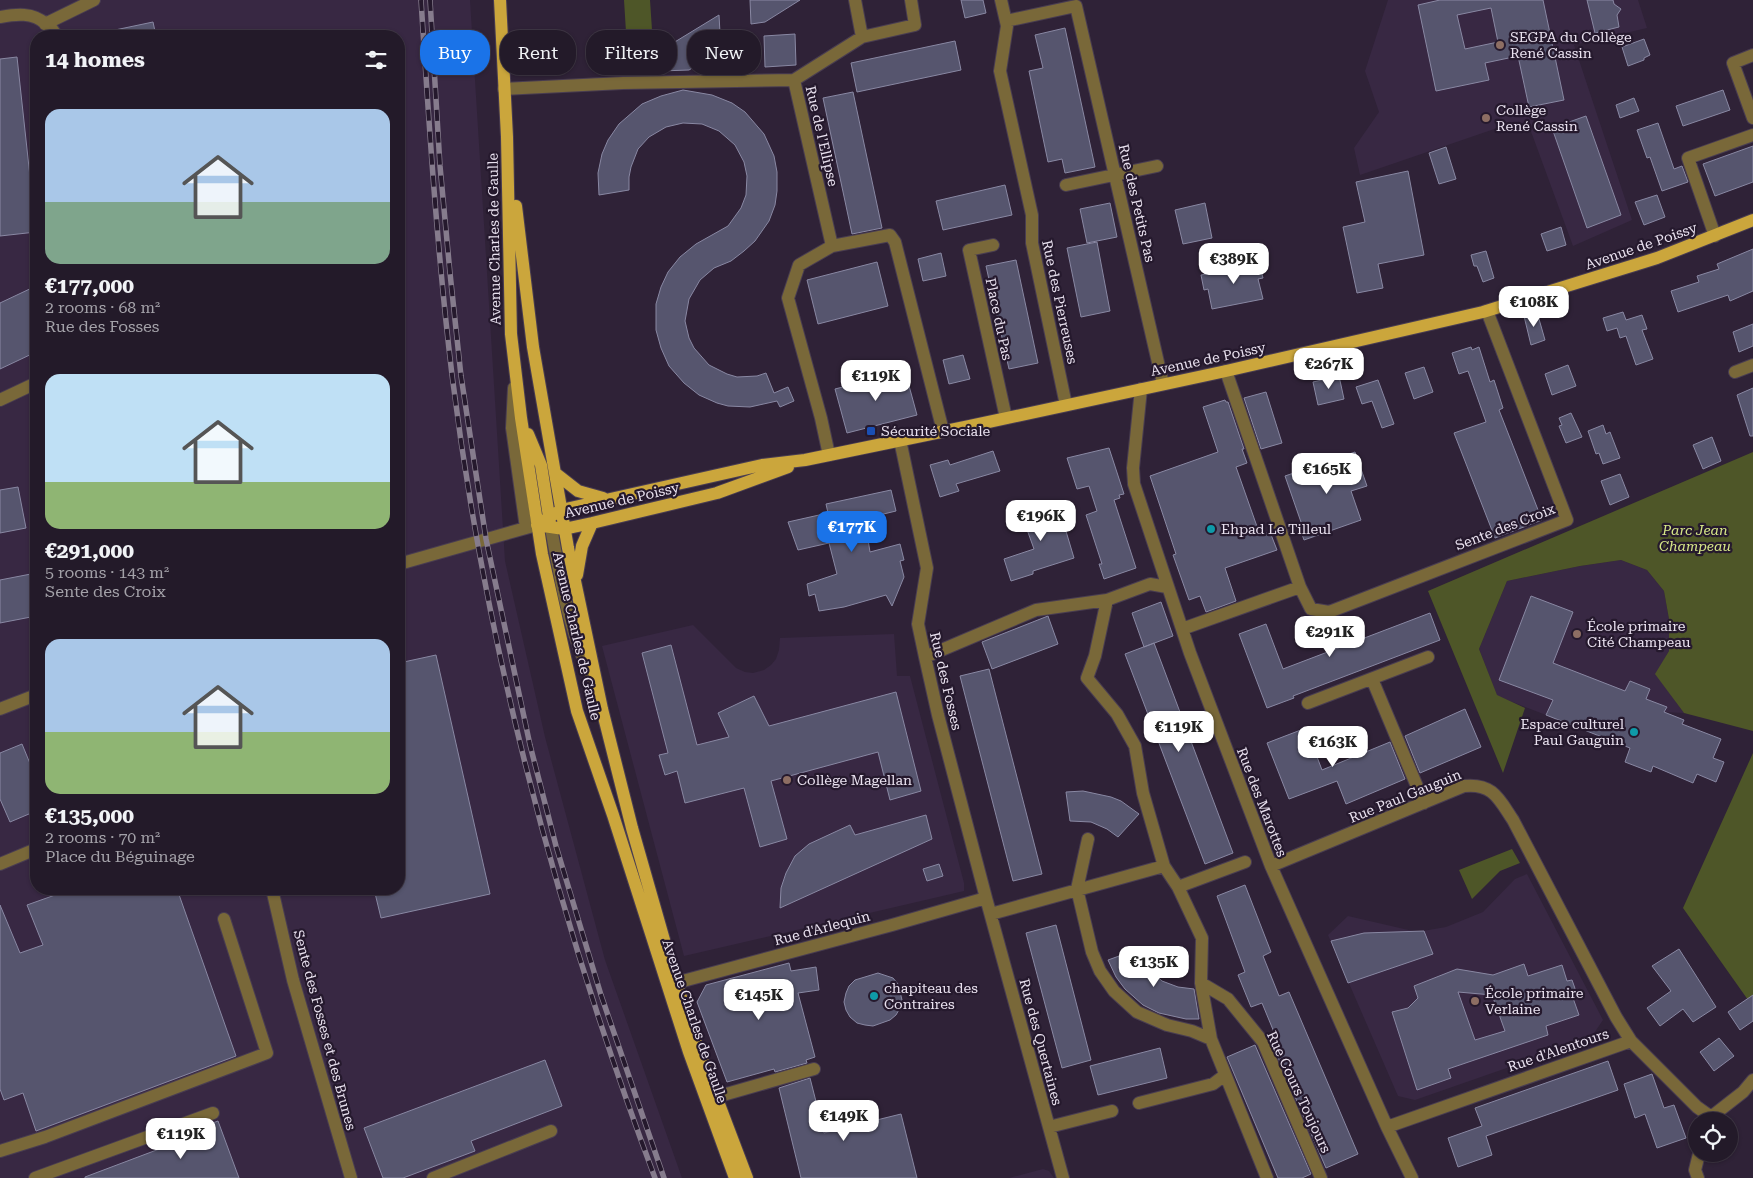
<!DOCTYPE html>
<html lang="en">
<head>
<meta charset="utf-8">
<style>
	body { margin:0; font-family:"Roboto Serif",serif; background:#2f2735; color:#f1f3f6; height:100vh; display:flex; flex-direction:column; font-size:19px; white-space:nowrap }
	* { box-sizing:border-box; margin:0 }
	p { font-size:16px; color:#a3a1a8 }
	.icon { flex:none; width:28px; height:28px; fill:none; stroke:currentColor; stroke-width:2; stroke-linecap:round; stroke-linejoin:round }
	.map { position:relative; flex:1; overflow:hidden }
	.drawer { position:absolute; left:30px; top:30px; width:375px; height:865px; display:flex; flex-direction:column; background:#231a29; border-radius:20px; box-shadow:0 1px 4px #0004,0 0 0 1px #403846 }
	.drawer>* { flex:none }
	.top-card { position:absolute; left:420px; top:30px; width:475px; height:45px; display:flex; gap:10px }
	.tools { position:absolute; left:1688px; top:1112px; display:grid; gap:10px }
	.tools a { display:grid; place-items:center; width:50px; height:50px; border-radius:50%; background:#231a29; box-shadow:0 1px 4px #0004,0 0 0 1px #403846; font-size:25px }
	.price { position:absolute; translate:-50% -42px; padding:0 11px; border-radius:10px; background:#fff; color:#222; font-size:16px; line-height:32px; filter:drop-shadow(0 1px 2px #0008) }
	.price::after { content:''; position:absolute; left:50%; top:30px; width:15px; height:11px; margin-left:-8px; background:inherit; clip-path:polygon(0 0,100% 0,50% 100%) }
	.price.current { background:#1a73e8; color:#fff }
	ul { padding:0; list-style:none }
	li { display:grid; align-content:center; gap:10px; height:265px; padding:0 15px }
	li span { display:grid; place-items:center; height:155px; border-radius:15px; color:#555 }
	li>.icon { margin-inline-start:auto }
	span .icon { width:90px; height:90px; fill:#fffc; stroke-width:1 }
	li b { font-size:21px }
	h2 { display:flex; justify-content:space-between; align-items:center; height:60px; padding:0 15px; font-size:21px }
	.tag { padding:0 18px; border-radius:20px; background:#231a29; box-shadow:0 1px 4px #0004,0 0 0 1px #403846; font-size:18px; line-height:45px }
	.tag.current { background:#1a73e8; color:#fff }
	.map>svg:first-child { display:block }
	.built { fill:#382843; fill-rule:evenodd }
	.green { fill:#4e5628 }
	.building { fill:#56556e; stroke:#8988a3; fill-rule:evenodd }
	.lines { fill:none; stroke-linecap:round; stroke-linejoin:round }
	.minor-casing { stroke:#493d51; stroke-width:14 }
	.major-casing { stroke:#493d51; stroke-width:14 }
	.minor { stroke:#796839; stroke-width:12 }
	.major { stroke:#cba63c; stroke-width:12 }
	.rail-casing { stroke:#867c8d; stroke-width:5.5 }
	.rail { stroke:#25192d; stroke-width:4; stroke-dasharray:11; stroke-linecap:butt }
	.education-dot { fill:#8d6e63; stroke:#25192d; stroke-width:2 }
	.transit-dot { fill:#1a4fb4; stroke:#25192d; stroke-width:2 }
	.culture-dot { fill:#0f9aa8; stroke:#25192d; stroke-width:2 }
	.labels { text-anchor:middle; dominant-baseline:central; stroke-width:4.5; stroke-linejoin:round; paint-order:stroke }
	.poi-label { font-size:14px; fill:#e9e1ef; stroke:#25192d; text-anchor:start }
	.street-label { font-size:14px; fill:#e9e1ef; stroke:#25192d }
	.park-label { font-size:14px; font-style:italic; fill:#d7e888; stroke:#25192d }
</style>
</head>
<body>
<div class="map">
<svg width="1753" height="1178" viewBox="0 0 1753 1178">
	<rect width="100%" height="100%" fill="#2f2237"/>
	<path class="built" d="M0 0H470L505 561 545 737 605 960 682 1178H0ZM36 36H399V889H36Z
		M1388 0H1638L1647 28 1574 45 1632 220 1573 246 1529 126 1509 124 1360 175 1354 148 1379 112 1365 71Z
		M1621 560 1647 570 1664 591 1669 619V651L1656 674 1684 713 1664 712 1667 707 1646 699 1650 689 1630 681 1621 701 1558 686 1546 715 1497 696 1479 649 1507 581 1580 566Z
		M693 625 736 668 745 672 753 673 764 670 771 665 776 659 779 650 780 638 894 634 897 676H910L964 883V891L684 956 602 646Z
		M1527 874 1603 1020 1590 1039 1415 1100 1398 1096 1328 935 1348 916 1417 932 1446 927 1483 912 1515 879Z
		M1043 1169 1049 1171 1054 1178H1009Z"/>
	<path class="green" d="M624 0H650L652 30 626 32Z
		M1753 452V731L1684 713 1655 674 1669 651V619L1664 591 1647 570 1621 560 1580 566 1507 581 1479 649 1497 695 1525 708 1503 773 1428 591Z
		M1753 753V1007L1683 908Z
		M1512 849 1520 863 1500 871 1472 899 1459 870Z"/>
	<path class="building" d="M750 0H800L765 22 751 24Z
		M961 0H983L986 13 965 18Z
		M1440 0H1543L1564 100 1529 107 1518 56 1485 63 1489 80 1436 91 1418 5ZM1491 8 1498 42 1465 49 1457 15Z
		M1587 0H1613L1614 4 1621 9 1617 15 1619 27 1595 33Z
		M719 15 721 51 689 70 660 71V51Z
		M153 22 156 36H115V30Z
		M1065 28 1095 167 1065 173 1062 159 1048 162 1029 71 1043 68 1035 35Z
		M795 34 796 65 765 67 764 36Z
		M1644 39 1650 55 1644 58V60L1628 66 1622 47Z
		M955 41 961 70 857 92 851 63Z
		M17 57 36 232 0 236V59Z
		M683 90 712 95 732 103 745 112 764 134 774 156 777 172V191L775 205 769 221 755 241 744 251 731 261 714 268 700 280 689 299 685 321 689 338 694 348 709 365 727 374 737 377 757 376 766 373 774 393 788 387 794 401 780 407 777 401 750 407 728 406 717 403 699 395 684 383 669 366 661 348 656 330V304L661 287 668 272 680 257 696 244 728 226 741 208 746 195 747 176 744 162 735 145 719 131 702 124 683 123 666 127 649 137 638 149 631 167 629 177V190L599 195 598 173 602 154 608 140 619 124 642 104 661 96Z
		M1723 90 1730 110 1683 126 1676 106Z
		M853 92 882 228 852 234 823 98Z
		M1634 98 1639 111 1620 118 1616 105Z
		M1586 116 1621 215 1587 228 1552 128Z
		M1658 123 1674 169 1682 166 1688 182 1662 191 1650 157 1647 158 1637 130Z
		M1753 146V182L1715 196 1703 164Z
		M1446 147 1456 179 1439 184 1429 153Z
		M1408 171 1424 255 1378 264 1383 288 1357 293 1343 227 1365 222 1356 182Z
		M1005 185 1012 215 943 230 936 201Z
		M1657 195 1665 217 1644 225 1635 202Z
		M1110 203 1117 237 1087 243 1080 209Z
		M1205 203 1212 238 1183 244 1175 210Z
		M1561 227 1566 245 1547 251 1541 234Z
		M1097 242 1110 311 1081 317 1067 248Z
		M1753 249V291L1730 301 1728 295 1678 312 1671 291 1699 282 1697 276 1719 269 1717 264Z
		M1486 251 1494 278 1483 282 1477 266H1474L1471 255Z
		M941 253 946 276 923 281 918 259Z
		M1016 260 1038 363 1009 369 986 266Z
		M877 262 888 306 818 324 807 280Z
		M1259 263 1263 278 1258 279 1263 299 1212 309 1208 289 1204 290 1201 275 1223 271 1222 267 1237 264 1238 268Z
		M36 286V352L0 369V303Z
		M1537 312 1545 340 1531 345 1524 316Z
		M1623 312 1626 320 1642 315 1647 329 1642 330 1653 359 1636 365 1626 336 1620 338 1617 328 1607 331 1603 318Z
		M1753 324V346L1739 352 1733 332Z
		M1471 347 1472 350 1479 347 1490 382 1494 380 1503 408 1499 410 1542 520 1495 538 1454 433 1486 422 1468 371 1459 374 1452 353Z
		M963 355 970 379 949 384 943 360Z
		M1568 365 1576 386 1552 395 1545 374Z
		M1424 367 1433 392 1414 399 1405 373Z
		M905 371 917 415 847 433 835 389Z
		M1339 376 1344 399 1318 405 1313 382Z
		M1378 380 1394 424 1382 428 1372 401 1362 404 1356 387Z
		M1753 388V436H1750L1737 395Z
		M1266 392 1282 443 1261 449 1244 398Z
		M1225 400 1226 402H1228L1244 449H1242L1247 463 1236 467 1260 535 1270 532 1277 550 1225 568 1236 601 1206 612 1200 596 1189 600 1173 555 1176 554 1150 476 1218 452 1203 407Z
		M1571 413 1582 437 1566 443 1559 426 1562 425 1559 418Z
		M1603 425 1606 434 1610 432 1620 458 1603 464 1599 453 1596 454 1588 431Z
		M1712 437 1721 461 1703 469 1693 445Z
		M1109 448 1124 494 1119 495 1120 498 1114 500 1136 568 1104 579 1099 564H1102L1086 515 1097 511 1089 486 1077 489 1067 458Z
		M993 451 1000 471 956 484 959 491 940 497 930 465 948 460 950 465Z
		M1355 452 1367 486 1351 491 1361 520 1304 540 1299 526 1302 525 1285 476Z
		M1620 474 1629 497 1610 505 1601 481Z
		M18 487 26 528 0 533V490Z
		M891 490 896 511 867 518 868 521H865L870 552 900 544 904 560 900 561 904 577 892 606 886 595 844 607 819 611 815 594 809 596 807 584 837 574 829 543 798 550 788 522 828 513 826 504Z
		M1057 501 1074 558 1033 571V574L1011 581 1004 559 1034 549 1025 524 1020 525 1016 514Z
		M36 573V616L0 623V580Z
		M1531 596 1573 612 1553 663 1625 691 1630 681 1650 689 1646 699 1667 707 1664 712 1684 720 1682 724 1721 739 1713 758 1724 762 1716 782 1697 774 1693 783 1653 766 1651 772 1625 762 1630 748 1546 715 1553 700 1499 680Z
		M1161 602 1173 636 1144 647 1132 613Z
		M1430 613 1440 640 1293 696 1294 698 1267 708 1239 634 1266 624 1283 669Z
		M1048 616 1058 644 992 669 982 642Z
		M1154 643 1233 853 1205 864 1125 654Z
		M671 645 697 745 729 737 718 713 754 696 769 726 896 692 921 791 890 800 878 752 771 781 787 839 760 847 744 788 685 803 677 771 665 775 659 755 668 753 642 653Z
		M436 655 490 894 381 918 374 889H399V663Z
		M989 669 1042 874 1013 881 960 676Z
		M1465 709 1481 747 1420 773 1405 736Z
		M1306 728 1322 770 1390 742 1405 779 1346 804 1337 781 1289 799 1267 743Z
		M22 744 36 778V811L10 822 0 799V753Z
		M1083 791 1111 797 1121 801 1139 814 1118 837 1107 829 1091 822 1070 821 1066 792Z
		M926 815 932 839 780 908 781 888 786 873 795 856 809 844 850 825 855 835Z
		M939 864 943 876 927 881 923 869Z
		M1245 885 1271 952 1263 956 1279 996 1289 992 1358 1154 1326 1168 1270 1039 1276 1037 1262 1003 1251 1007 1238 975 1245 972 1217 896Z
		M72 889H177L236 1056 36 1131 23 1093 4 1100 0 1089V905L20 953 43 945 27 905Z
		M1056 925 1091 1060 1062 1068 1026 933Z
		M1424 931 1433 954 1348 983 1331 941 1364 933Z
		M1679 949 1716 1007 1693 1022 1683 1009 1660 1026 1647 1008 1671 991 1652 966Z
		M1136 950 1145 965 1162 981 1178 987 1194 989 1199 1019H1186L1159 1013 1143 1005 1125 989 1116 977 1108 960Z
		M789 963 791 971 816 967 819 990 798 993 815 1057 806 1060 807 1063 775 1072 774 1069 727 1082 697 1002 706 985Z
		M1524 964 1528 976 1562 965 1567 981 1572 980 1578 997 1573 998 1579 1015 1546 1026 1548 1035 1448 1069 1451 1078 1417 1090 1392 1012 1408 1008 1418 998 1414 986 1457 969 1493 975ZM1458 992 1492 995 1505 1031 1475 1040Z
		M878 973 893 978 898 984 902 1000 900 1008 896 1015 890 1020 873 1026 865 1025 857 1023 850 1017 846 1010 844 1002 846 993 849 986 855 980Z
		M1753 995V1021L1740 1030 1728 1012Z
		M1719 1038 1734 1056 1714 1071 1700 1052Z
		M1255 1045 1311 1174 1302 1178H1278L1227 1057Z
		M1160 1048 1167 1078 1098 1095 1090 1066Z
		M545 1060 562 1106 471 1141 475 1151 403 1178H383L364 1128Z
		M1608 1061 1618 1090 1486 1136 1492 1155 1458 1167 1448 1138 1482 1126 1475 1108Z
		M1652 1074 1664 1108 1674 1105 1686 1138 1657 1148 1645 1114 1635 1118 1624 1084Z
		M810 1078 824 1133 901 1114 917 1178H801L779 1088Z
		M218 1121 239 1178H85V1177L207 1131 205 1126Z"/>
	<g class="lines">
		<defs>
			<path id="minor" d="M855 0 862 37
				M1001 0 1007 26 1000 71 1032 215V243L1066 405
				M0 17C16 14 33 12 46 24 51 28 54 30 56 36
				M1006 21 1076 6 1163 384
				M45 24 94 0
				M1753 55 1733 63 1753 118
				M794 80 832 246
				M794 80 862 37 915 25 911 0
				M504 89 623 83 794 80
				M1066 185 1157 166
				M1715 236 1688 158 1753 135
				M993 245 969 250 1006 418
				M1226 371 1300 587 1311 609 1329 612 1567 520 1487 311
				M1735 372 1753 365
				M514 388 512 428 526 528
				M1141 389 1133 468 1134 484 1190 653 1271 866 1387 1127 1412 1178
				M0 400 36 383
				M900 440 927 568 918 624 925 657 938 715 986 898 1063 1178
				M829 455 821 418 788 298 799 265 832 246 890 235 895 242 943 431
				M551 528C561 581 569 635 595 683
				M399 564 533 526
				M1107 600 1095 656 1087 678 1117 714 1135 746 1143 793 1164 866
				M1182 629 1300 587
				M925 657 1036 610 1107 600 1150 584 1167 587
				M1372 679 1424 803
				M1308 703 1428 657
				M0 709 36 695
				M1088 839 1077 889 1092 952 1100 971 1114 991 1137 1012 1167 1025 1192 1031 1211 1039 1267 1178
				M0 864 36 849
				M1271 866 1464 786C1493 783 1499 799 1513 820L1616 1017 1631 1041 1697 1107 1711 1117
				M1178 887 1202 938 1201 983 1211 1039
				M272 889 293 980 351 1178
				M991 914 1164 866 1178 887 1245 862
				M1201 983 1228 999 1263 1042 1321 1178
				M668 985 892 925 986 898
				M716 1097 814 1069
				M1139 1103 1213 1084 1225 1075
				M1711 1117 1743 1092 1753 1080
				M1049 1127 1112 1111
				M1387 1127 1631 1041
				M0 1151 45 1137 267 1053 224 919
				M35 1178 213 1113
				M433 1178 551 1131
				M1698 1178 1695 1170 1699 1154"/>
			<path id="major" d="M500 0 507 137 511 334 521 418 542 554 577 711 613 815 689 1052 735 1178
				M516 206 533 347 568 548 602 709 632 828 676 982 698 1049 747 1178
				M528 434 541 465 550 523
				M555 473 578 491 603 498
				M537 525 561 510 762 465 805 460 965 427 1226 371 1483 312 1657 258 1753 220
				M537 525 564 529 592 523 717 493 788 467
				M577 575 582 546 592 523"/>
		</defs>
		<use href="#minor" class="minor-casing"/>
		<use href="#major" class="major-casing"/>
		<use href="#minor" class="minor"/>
		<use href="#major" class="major"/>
		<defs>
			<path id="rail" d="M421 0C429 125 437 250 452 375 486 649 558 919 655 1178
				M430 0 440 166 450 273 461 376 486 539 530 745 556 846 601 995 664 1178"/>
		</defs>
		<use href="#rail" class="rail-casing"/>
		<use href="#rail" class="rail"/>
	</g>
	<g class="education-dot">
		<circle cx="1500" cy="45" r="5"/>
		<circle cx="1486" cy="118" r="5"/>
		<circle cx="1577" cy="634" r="5"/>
		<circle cx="787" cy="780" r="5"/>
		<circle cx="1475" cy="1001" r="5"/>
	</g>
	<rect class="transit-dot" x="866" y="426" width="10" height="10" rx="2.5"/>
	<g class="culture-dot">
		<circle cx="1211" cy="529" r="5"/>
		<circle cx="1634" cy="732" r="5"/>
		<circle cx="874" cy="996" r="5"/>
	</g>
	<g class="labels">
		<g class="poi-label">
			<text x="1510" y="37">SEGPA du Collège<tspan x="1510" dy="16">René Cassin</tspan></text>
			<text x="1496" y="110">Collège<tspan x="1496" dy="16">René Cassin</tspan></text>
			<text x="881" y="431">Sécurité Sociale</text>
			<text x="1221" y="529">Ehpad Le Tilleul</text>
			<text x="1587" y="626">École primaire<tspan x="1587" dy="16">Cité Champeau</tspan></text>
			<text x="1624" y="724" text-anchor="end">Espace culturel<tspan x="1624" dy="16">Paul Gauguin</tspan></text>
			<text x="797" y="780">Collège Magellan</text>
			<text x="884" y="988">chapiteau des<tspan x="884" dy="16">Contraires</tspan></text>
			<text x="1485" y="993">École primaire<tspan x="1485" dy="16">Verlaine</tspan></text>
		</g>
		<g class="street-label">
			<text transform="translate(822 136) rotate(77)">Rue de l'Ellipse</text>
			<text transform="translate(1137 203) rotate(77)">Rue des Petits Pas</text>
			<text transform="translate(494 239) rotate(-91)">Avenue Charles de Gaulle</text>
			<text transform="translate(1641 246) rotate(-19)">Avenue de Poissy</text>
			<text transform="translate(1060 302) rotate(78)">Rue des Pierreuses</text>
			<text transform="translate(999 319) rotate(78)">Place du Pas</text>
			<text transform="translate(1208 359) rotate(-12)">Avenue de Poissy</text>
			<text transform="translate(622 500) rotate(-13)">Avenue de Poissy</text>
			<text transform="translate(1505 527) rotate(-21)">Sente des Croix</text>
			<text transform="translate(577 636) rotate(77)">Avenue Charles de Gaulle</text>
			<text transform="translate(946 681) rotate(77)">Rue des Fosses</text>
			<text transform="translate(1405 796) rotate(-22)">Rue Paul Gauguin</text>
			<text transform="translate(1262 802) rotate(69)">Rue des Marottes</text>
			<text transform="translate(822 928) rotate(-15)">Rue d'Arlequin</text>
			<text transform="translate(695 1021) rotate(71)">Avenue Charles de Gaulle</text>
			<text transform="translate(325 1030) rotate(75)">Sente des Fosses et des Brunes</text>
			<text transform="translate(1041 1042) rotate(75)">Rue des Quertaines</text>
			<text transform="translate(1558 1050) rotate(-19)">Rue d'Alentours</text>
			<text transform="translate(1299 1092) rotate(65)">Rue Cours Toujours</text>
		</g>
		<g class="park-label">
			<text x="1695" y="530">Parc Jean<tspan x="1695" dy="16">Champeau</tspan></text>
		</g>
	</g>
</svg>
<div class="tools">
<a><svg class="icon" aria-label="locate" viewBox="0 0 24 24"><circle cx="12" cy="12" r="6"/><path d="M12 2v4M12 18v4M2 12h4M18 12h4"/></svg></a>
</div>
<b class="price" style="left:1234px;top:285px">€389K</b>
<b class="price" style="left:1534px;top:328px">€108K</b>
<b class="price" style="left:1329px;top:390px">€267K</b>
<b class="price" style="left:876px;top:402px">€119K</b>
<b class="price" style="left:1327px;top:495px">€165K</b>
<b class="price" style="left:1041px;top:542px">€196K</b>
<b class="price current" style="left:852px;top:553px">€177K</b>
<b class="price" style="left:1330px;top:658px">€291K</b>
<b class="price" style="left:1179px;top:753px">€119K</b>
<b class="price" style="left:1333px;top:768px">€163K</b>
<b class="price" style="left:1154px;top:988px">€135K</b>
<b class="price" style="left:759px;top:1021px">€145K</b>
<b class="price" style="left:844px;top:1142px">€149K</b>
<b class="price" style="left:181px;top:1160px">€119K</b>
<div class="top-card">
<a class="tag current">Buy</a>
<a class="tag">Rent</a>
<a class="tag">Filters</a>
<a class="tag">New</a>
</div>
<section class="drawer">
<h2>14 homes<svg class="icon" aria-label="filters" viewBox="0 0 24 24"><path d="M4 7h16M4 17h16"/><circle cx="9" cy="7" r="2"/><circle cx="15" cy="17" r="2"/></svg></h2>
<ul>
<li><span style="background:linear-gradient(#a9c7e8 60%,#7fa58c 0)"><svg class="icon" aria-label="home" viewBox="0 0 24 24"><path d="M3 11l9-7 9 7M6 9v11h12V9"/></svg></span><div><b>€177,000</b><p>2 rooms · 68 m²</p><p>Rue des Fosses</p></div></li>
<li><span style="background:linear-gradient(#bfe0f5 70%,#8fb573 0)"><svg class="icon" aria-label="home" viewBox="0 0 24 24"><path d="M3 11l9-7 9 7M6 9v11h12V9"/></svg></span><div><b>€291,000</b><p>5 rooms · 143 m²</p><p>Sente des Croix</p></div></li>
<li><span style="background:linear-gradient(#a9c7e8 60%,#8fb573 0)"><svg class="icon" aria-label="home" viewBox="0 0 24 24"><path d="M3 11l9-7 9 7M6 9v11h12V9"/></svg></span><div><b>€135,000</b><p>2 rooms · 70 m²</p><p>Place du Béguinage</p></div></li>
</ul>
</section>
</div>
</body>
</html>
